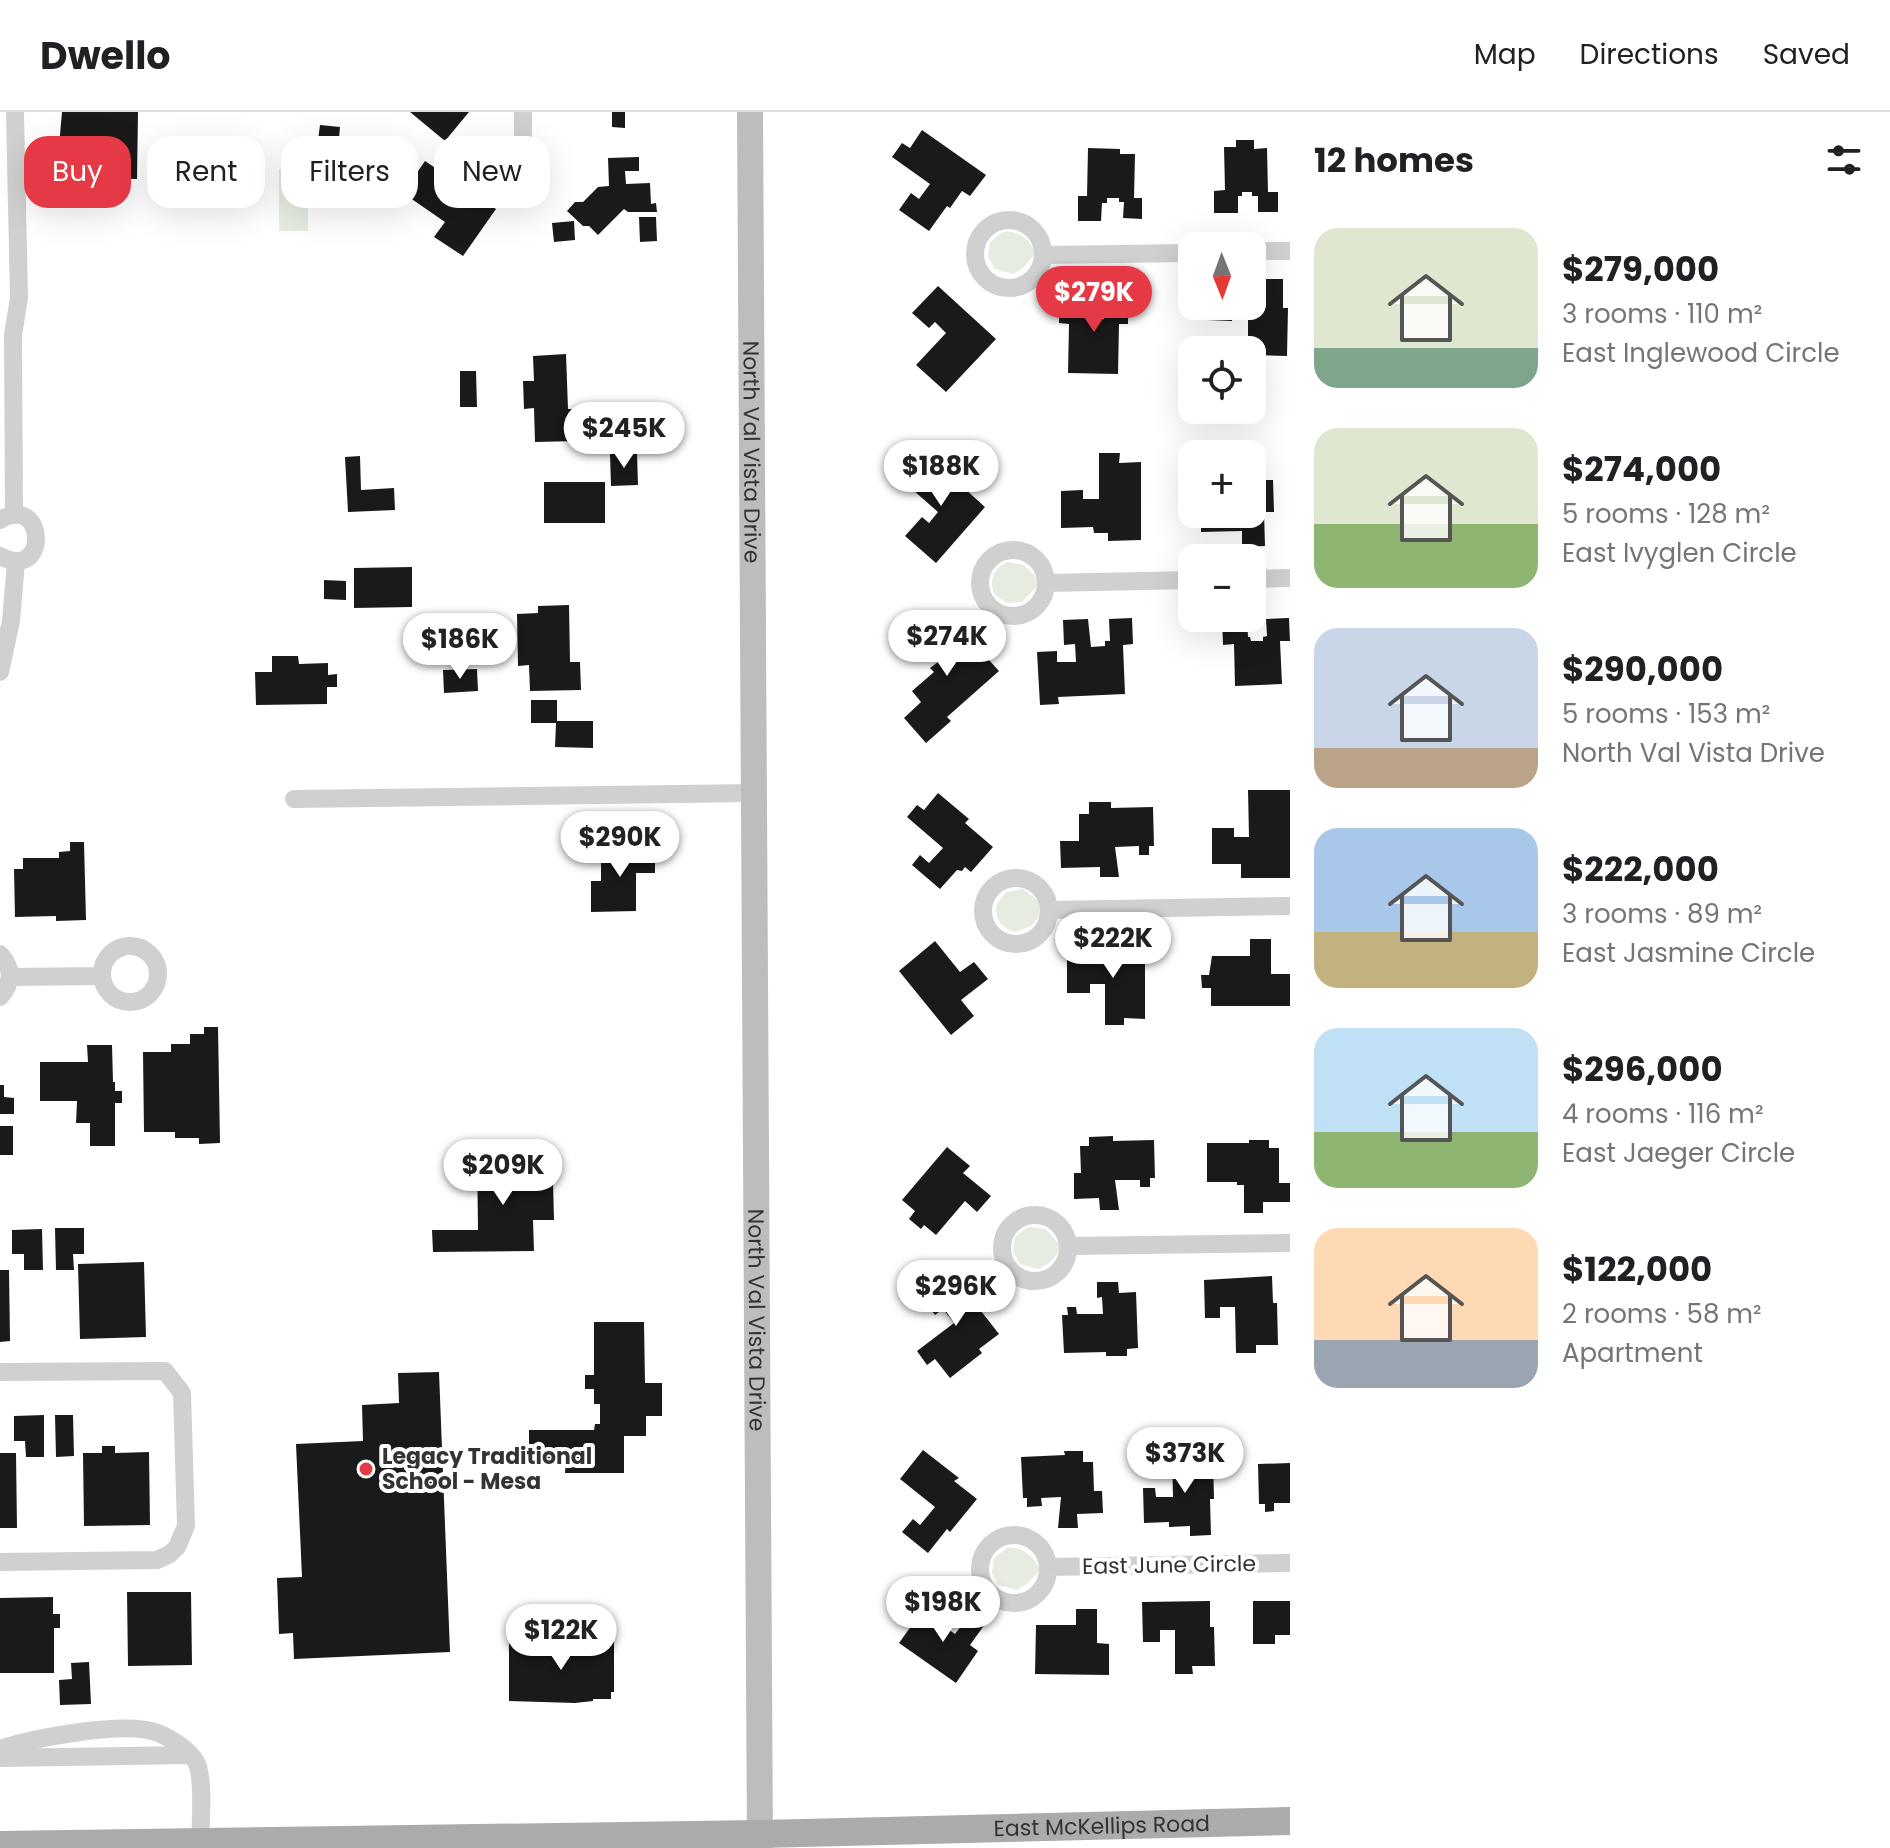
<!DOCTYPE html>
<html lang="en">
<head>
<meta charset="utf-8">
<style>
	body { margin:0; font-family:Poppins,sans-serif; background:#f6f6f6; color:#202124; height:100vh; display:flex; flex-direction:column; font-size:30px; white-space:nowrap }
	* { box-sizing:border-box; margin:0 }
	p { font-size:26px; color:#757577 }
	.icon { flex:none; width:44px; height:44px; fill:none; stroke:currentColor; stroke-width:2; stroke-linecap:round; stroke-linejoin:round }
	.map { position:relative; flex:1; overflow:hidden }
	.panel { display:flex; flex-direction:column; background:#fff; width:600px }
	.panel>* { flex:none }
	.hud { position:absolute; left:24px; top:24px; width:760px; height:72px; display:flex; gap:16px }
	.needle { width:52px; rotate:179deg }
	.buttons { position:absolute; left:1178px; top:120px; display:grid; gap:16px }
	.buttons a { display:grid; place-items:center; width:88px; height:88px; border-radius:16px; background:#fff; box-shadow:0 8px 32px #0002; font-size:40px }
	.price { position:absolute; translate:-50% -68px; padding:0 18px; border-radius:28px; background:#fff; color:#222; font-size:26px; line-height:52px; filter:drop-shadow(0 2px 4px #0008) }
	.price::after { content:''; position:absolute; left:50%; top:48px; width:24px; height:18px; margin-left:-12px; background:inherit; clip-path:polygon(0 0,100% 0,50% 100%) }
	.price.active { background:#e63946; color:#fff }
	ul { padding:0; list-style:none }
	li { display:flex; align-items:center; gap:24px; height:200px; padding:0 24px }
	li span { display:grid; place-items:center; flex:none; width:224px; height:160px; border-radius:24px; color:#555 }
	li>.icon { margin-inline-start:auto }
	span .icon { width:96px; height:96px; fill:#fffc; stroke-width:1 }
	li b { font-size:34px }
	h2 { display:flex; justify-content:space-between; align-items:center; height:96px; padding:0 24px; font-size:34px }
	.chip { padding:0 28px; border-radius:24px; background:#fff; box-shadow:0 8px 32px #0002; font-size:28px; line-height:72px }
	.chip.active { background:#e63946; color:#fff }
	header { display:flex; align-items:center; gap:48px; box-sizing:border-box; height:112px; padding:0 40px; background:#fff; border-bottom:2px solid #e0e0e0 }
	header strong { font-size:38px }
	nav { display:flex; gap:44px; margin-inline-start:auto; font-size:28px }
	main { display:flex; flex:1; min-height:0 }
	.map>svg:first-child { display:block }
	.green { fill:#e6ecdf }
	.building { fill:#1a1a1a }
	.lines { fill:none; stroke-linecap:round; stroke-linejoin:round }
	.street { stroke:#d0d0d0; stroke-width:18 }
	.secondary { stroke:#bdbdbd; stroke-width:26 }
	.primary { stroke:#ababab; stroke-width:28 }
	.poi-dot { fill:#e63946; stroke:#fff; stroke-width:3 }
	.labels { text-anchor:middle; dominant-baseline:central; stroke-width:8; stroke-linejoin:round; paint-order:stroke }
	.street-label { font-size:22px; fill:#333; stroke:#fff }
	.poi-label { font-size:22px; font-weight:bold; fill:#333; stroke:#fff; text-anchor:start }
</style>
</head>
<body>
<header>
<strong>Dwello</strong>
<nav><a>Map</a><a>Directions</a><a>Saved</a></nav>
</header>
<main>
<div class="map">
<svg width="1290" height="1736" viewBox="0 0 1290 1736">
	<rect width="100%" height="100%" fill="#fff"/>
	<path class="green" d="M279 57H308V119H279Z
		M1003 120C1018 118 1030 127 1036 141L1023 156 1013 162 995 157 988 144 990 130Z
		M1007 450 1024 453 1039 468V472L1022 490 1006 491 994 482C989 467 993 457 1007 450Z
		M1023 777 1038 789 1044 799 1031 814 1015 820C1001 815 994 807 997 792L1006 780Z
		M1028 1115 1046 1117 1060 1133C1060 1143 1048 1153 1038 1157L1020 1152 1013 1139 1015 1125Z
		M1007 1436C1022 1434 1034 1444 1040 1458L1027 1472 1017 1478 999 1473 992 1461 994 1446Z"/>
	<path class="building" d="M62 0H138L137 67 73 66V34H59Z
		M410 0H469L445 29Z
		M612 0H625V16L612 15Z
		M320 13 340 15 338 38 317 36Z
		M922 18 986 63 970 84 962 79 950 96 947 94 929 119 899 98 911 81 919 87 930 72 892 45 902 31 910 36Z
		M1236 28H1254V37L1267 36 1268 80H1278V100H1258V84H1252V80H1242V84H1238V101H1214V79L1225 78 1224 35H1236Z
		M1088 36 1120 37V42H1135L1134 86H1142V107L1123 106 1124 90H1119V86H1107V91H1102L1101 109H1078V84H1087Z
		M639 45V59H625L626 72 650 71 651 92 656 91 657 100H628L624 97 598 123 589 114H583L567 99 575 90H583L598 75 609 74 608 46Z
		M425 49 496 97 463 144 434 125 445 110 403 81Z
		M639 105H656L657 129 640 130Z
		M574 109 575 128 554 130 552 111Z
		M1252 167H1283V196H1288L1287 244 1252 243V238H1248V198H1232V209L1207 208V194H1252Z
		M938 174 996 227 946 280 916 253 946 221 935 210 929 216 912 201Z
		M1060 182H1082V204H1087V209L1099 210V207H1104L1105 183H1128V212H1119L1118 262 1068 261 1069 212 1059 211Z
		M566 242 568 297H576L578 329 535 330 534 296 524 297 523 269H534L533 244Z
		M460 259H476L477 295H460Z
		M637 341 638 373 611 374 610 342Z
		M931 341 968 372 964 376 985 395 936 451 905 424 922 405 929 411 938 400 905 371Z
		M1099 341H1120L1119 351 1141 350V428L1108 429V421H1094L1093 415 1061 416V379L1083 378V387H1099Z
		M360 344 361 378 394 376 395 398 348 400 345 345Z
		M1252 368H1273L1274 400H1264L1265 434 1242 435V419L1201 420V402H1252Z
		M544 370H605V411H544Z
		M412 455V495L354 496V456Z
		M324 468 346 469V488L324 487Z
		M569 493 570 550H580L581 578 530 579 529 553 518 554 517 502 538 501V494Z
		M942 503 964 527 967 524 999 559 947 605 951 609 926 631 904 606 921 590 912 579 934 560 930 556 938 550 916 527Z
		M1132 506 1133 532 1123 533 1125 582 1058 585 1059 592 1040 593 1037 540 1057 539V550H1076L1075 532 1064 533 1063 508 1088 507 1091 535 1105 534V529H1110L1109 507Z
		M1222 506H1247L1248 525H1250L1251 529H1263V525L1267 524 1266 507 1289 506 1290 529H1280L1282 572 1235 574 1234 532 1223 533Z
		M272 544H298L299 552 328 551V563L337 562V575H327V592L256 593 255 560H272Z
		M477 557 478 579 444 581 443 558Z
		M531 588H557V609H593V636L555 635 556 611H531Z
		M1248 678H1290V766H1241V752H1212V716H1234V725H1249Z
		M938 681 969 707 965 711 993 735 971 760 965 755 962 759 957 758 940 777 912 753 920 743 929 751 943 736 907 705 917 693 924 698Z
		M1089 690H1111V696L1153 695 1154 734H1149V743H1139V734L1115 735 1119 765H1100V755L1061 756 1060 729H1079V702H1089Z
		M70 730H84L86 808 56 809V804L15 805 14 757H23V746H59V740L70 739Z
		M601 738H655V761H636V799L591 800V769H601Z
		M1250 827H1271V862H1290V894H1211V876H1202L1201 863H1209L1212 844H1250Z
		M935 829 960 860 974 850 988 867 961 888 974 904 951 923 899 859Z
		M1120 830H1145V907L1124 906V913H1105V872H1090V881H1067V843H1099V839H1121Z
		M204 915H218L220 1031 199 1032V1026H175V1020H144L143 940H171V932H190V922H204Z
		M87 933H112L113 970H115V979H122V991H115V1034H90V1011H76L77 989H40V950H88Z
		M0 973H4V985L14 986V1002H0Z
		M0 1014H13V1043H0Z
		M1113 1024V1029L1154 1028 1155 1066H1150V1075H1140V1068H1115L1119 1098H1100L1099 1086 1074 1087V1061H1081L1080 1034H1089V1025Z
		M1249 1028H1269V1036H1279V1071H1290V1090H1263V1101H1244V1073H1237V1070H1207V1031H1249Z
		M947 1035 970 1054 963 1061 991 1084 977 1100 965 1089 936 1123 924 1113 921 1117 909 1107 915 1099 902 1088Z
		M533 1039V1069H553L554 1108H533L534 1139 433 1140 432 1118H478L477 1040Z
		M55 1116H84V1142H73L74 1158H56Z
		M42 1117 43 1158H24V1142H12V1118Z
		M144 1150 146 1225 80 1227 78 1152Z
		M0 1158H9L10 1229 0 1230Z
		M952 1162 999 1222 979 1237 982 1241 950 1266 935 1247 927 1253 917 1239 954 1211 943 1197 935 1203 921 1185Z
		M1272 1164 1273 1191H1277L1278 1233H1256V1241H1236L1235 1195H1220V1206H1205L1204 1168Z
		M1097 1170H1118L1119 1181 1136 1180 1138 1236 1127 1237V1244H1106V1240L1064 1241 1062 1203H1068L1067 1195H1076L1077 1202H1103L1102 1185 1097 1186Z
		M594 1210H644L645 1271H662V1304H646V1324H624V1361H565L566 1347H529V1318H594L595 1312H600V1292H594V1277H585V1263H594Z
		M439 1260 450 1540 294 1547 293 1521 279 1522 277 1466 302 1465 296 1332 363 1329 362 1293 399 1291 398 1261Z
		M44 1303V1345H26L25 1329H14V1304Z
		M55 1303H73L74 1344 56 1345Z
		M102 1334H115V1341L149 1340 150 1413 84 1414 83 1341H102Z
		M923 1338 959 1366 954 1369 977 1387 950 1420 947 1417 928 1441 902 1420 913 1407 920 1413 935 1395 900 1367Z
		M1193 1338V1346L1213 1345 1214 1387H1210L1211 1423 1190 1424V1414L1169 1415V1410L1144 1411 1143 1376H1155L1156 1385H1173L1172 1339Z
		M1064 1339H1083V1350H1093L1094 1379H1102L1103 1401 1077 1402 1078 1416H1058L1061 1385 1041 1386 1042 1394 1027 1395V1386H1023L1021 1345 1065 1343Z
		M0 1341H16L17 1416H0Z
		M1290 1351V1391H1274V1399L1265 1400V1392H1259L1258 1352Z
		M127 1480H191L192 1553 128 1554Z
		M53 1485V1502H60V1516H54V1561H0V1486Z
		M1210 1489V1515H1214L1215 1554H1192L1193 1562H1175V1518H1160V1530H1143L1142 1490Z
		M1253 1489H1290V1523H1275V1532H1253Z
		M1076 1497H1097V1531L1109 1532V1563L1035 1562 1036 1513H1076Z
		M922 1499 955 1522 970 1502 985 1512 970 1533 978 1539 956 1571 899 1531Z
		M509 1530H614V1580H611V1587H593V1589L575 1591 509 1589Z
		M89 1550 91 1592 60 1593 59 1568 72 1567 71 1551Z"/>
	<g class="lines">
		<path class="street" d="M523 34V0
			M975 142a34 34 0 1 1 68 0a34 34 0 1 1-68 0Z
			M1252 139H1290
			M1043 143 1192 141
			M14 403 13 223 19 186 15 0
			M0 408C46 380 50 471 0 444
			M980 471a33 33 0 1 1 66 0a33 33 0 1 1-66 0Z
			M1252 467 1290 466
			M1046 471 1192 468
			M0 560 11 509 16 450
			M294 687 754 681
			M983 799a33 33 0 1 1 66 0a33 33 0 1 1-66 0Z
			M1049 798 1290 794
			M102 862a28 28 0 1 1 56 0a28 28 0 1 1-56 0Z
			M0 842C13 856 13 870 0 885
			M10 865 102 864
			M1002 1136a33 33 0 1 1 66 0a33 33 0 1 1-66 0Z
			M1069 1134 1290 1131
			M0 1260 165 1259 182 1281 186 1414 177 1435 170 1442 157 1448 0 1450
			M980 1457a34 34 0 1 1 68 0a34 34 0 1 1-68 0Z
			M1048 1455 1290 1451
			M0 1637C34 1626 126 1608 158 1621 171 1626 189 1638 196 1650 205 1666 200 1716 200 1736
			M0 1646 189 1643"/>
		<path class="secondary" id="s1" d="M750 0 760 1736"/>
		<path class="primary" id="s2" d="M0 1733 760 1722 1290 1709"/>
	</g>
	<circle class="poi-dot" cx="366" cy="1357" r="8"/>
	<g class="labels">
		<g class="street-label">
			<text stroke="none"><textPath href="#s1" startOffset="340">North Val Vista Drive</textPath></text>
			<text stroke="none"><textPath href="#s1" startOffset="1208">North Val Vista Drive</textPath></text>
			<text transform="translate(1169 1453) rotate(-1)">East June Circle</text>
			<text stroke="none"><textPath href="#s2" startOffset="1102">East McKellips Road</textPath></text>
		</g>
		<g class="poi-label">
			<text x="382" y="1344">Legacy Traditional<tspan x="382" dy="25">School - Mesa</tspan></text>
		</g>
	</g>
</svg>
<div class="buttons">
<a><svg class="needle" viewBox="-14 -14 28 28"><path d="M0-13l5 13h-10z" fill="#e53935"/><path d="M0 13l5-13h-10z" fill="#757577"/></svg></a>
<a><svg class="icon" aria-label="locate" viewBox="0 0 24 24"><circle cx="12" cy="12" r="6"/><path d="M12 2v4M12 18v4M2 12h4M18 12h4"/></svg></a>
<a>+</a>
<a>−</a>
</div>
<b class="price active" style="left:1094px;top:222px">$279K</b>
<b class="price" style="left:624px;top:358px">$245K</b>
<b class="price" style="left:941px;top:396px">$188K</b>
<b class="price" style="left:947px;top:566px">$274K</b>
<b class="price" style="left:460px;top:569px">$186K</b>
<b class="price" style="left:620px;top:767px">$290K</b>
<b class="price" style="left:1113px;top:868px">$222K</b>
<b class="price" style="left:503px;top:1095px">$209K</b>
<b class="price" style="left:956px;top:1216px">$296K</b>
<b class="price" style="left:1185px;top:1383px">$373K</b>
<b class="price" style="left:943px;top:1532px">$198K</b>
<b class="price" style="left:561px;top:1560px">$122K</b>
<div class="hud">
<a class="chip active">Buy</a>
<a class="chip">Rent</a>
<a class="chip">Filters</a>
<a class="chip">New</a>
</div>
</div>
<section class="panel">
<h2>12 homes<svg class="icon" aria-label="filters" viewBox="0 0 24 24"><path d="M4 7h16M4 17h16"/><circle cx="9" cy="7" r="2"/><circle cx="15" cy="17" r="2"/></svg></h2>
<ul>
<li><span style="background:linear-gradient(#dfe7d0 75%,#7fa58c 0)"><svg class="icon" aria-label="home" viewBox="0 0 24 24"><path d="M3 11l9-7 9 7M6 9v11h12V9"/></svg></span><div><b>$279,000</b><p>3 rooms · 110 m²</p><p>East Inglewood Circle</p></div></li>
<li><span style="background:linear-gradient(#dfe7d0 60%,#8fb573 0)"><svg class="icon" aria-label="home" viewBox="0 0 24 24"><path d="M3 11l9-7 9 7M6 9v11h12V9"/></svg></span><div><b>$274,000</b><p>5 rooms · 128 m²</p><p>East Ivyglen Circle</p></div></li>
<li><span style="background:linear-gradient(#c9d6e8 75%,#b9a48a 0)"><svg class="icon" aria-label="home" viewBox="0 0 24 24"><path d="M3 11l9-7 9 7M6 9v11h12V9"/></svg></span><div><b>$290,000</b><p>5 rooms · 153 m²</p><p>North Val Vista Drive</p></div></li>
<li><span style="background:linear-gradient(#a9c7e8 65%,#c2b280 0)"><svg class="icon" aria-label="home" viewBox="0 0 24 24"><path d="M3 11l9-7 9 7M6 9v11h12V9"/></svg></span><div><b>$222,000</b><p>3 rooms · 89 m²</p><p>East Jasmine Circle</p></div></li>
<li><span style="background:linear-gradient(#bfe0f5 65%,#8fb573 0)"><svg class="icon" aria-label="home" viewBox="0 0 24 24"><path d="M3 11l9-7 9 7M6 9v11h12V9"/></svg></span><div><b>$296,000</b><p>4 rooms · 116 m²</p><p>East Jaeger Circle</p></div></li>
<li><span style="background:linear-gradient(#ffd9b3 70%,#9aa5b1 0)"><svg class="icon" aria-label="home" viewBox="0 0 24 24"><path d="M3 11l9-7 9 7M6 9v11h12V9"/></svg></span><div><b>$122,000</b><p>2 rooms · 58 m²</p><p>Apartment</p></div></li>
</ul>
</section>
</main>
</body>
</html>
